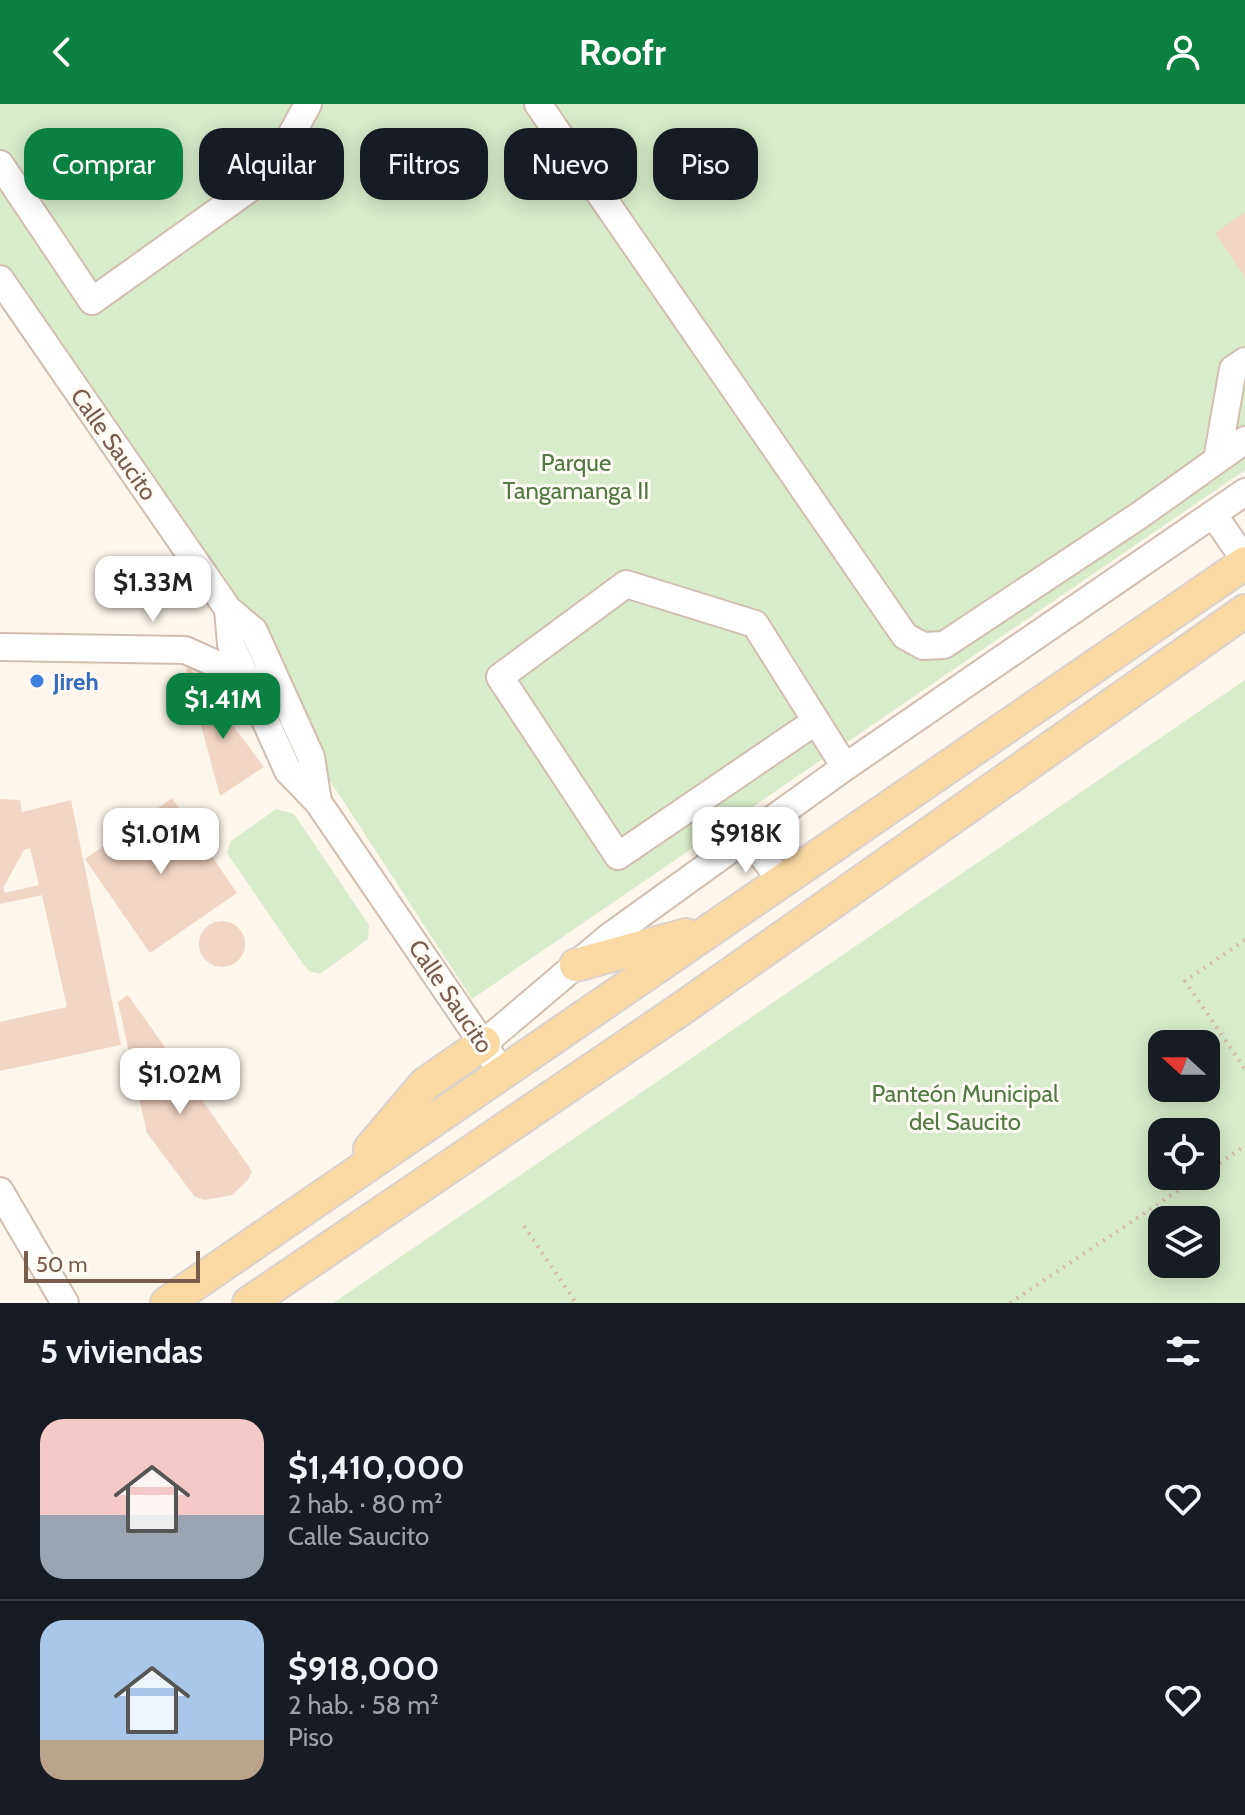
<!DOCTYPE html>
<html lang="es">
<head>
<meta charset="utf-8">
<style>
	body { margin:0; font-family:Cabin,sans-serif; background:#20242c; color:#f1f3f6; height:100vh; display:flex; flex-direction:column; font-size:30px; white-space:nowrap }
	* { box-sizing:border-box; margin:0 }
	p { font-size:26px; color:#9ea1a6 }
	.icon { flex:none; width:44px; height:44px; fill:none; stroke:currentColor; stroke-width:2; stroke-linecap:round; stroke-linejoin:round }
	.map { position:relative; height:1199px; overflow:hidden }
	.drawer { display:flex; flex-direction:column; background:#171b24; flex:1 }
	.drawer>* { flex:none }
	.guide { position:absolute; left:24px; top:24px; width:800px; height:72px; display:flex; gap:16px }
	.needle { width:52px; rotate:291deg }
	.controls { position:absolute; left:1148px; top:926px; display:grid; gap:16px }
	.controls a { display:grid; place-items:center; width:72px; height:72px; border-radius:16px; background:#171b24; box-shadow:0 4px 20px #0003; font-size:40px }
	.scale { position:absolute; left:24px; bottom:20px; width:176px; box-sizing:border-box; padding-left:8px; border:4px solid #7a5c4d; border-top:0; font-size:22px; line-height:28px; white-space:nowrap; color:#7a5c4d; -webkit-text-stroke:6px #fffaf3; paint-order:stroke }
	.price { position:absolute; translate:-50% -68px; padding:0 18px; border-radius:16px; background:#fff; color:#222; font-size:26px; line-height:52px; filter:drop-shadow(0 2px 4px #0008) }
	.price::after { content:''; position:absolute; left:50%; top:48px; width:24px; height:18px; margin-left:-12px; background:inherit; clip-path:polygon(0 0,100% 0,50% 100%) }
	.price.on { background:#0b8043; color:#fff }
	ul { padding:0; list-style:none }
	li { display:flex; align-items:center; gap:24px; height:200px; padding:0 40px }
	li+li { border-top:2px solid #363941 }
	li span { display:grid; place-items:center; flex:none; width:224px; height:160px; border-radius:24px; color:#555 }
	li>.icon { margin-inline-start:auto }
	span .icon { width:96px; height:96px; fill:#fffc; stroke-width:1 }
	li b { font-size:34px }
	h2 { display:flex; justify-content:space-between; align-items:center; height:96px; padding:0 40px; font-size:34px }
	.chip { padding:0 28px; border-radius:24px; background:#171b24; box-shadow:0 4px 20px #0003; font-size:28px; line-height:72px }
	.chip.on { background:#0b8043; color:#fff }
	header { display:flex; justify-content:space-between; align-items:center; height:104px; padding:0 40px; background:#0b8043; color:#fff; font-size:36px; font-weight:700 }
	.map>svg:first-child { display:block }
	.green { fill:#d8ecc9; fill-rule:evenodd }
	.building { fill:#f3d5c3; fill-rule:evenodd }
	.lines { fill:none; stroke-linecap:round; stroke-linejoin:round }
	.minor-casing { stroke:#d1beb0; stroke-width:30 }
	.major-casing { stroke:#dad1cd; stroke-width:36 }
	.path { stroke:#d9b8a5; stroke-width:4; stroke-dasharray:2 6; stroke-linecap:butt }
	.minor { stroke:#fff; stroke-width:26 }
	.major { stroke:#fbd9a5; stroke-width:32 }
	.shop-dot { fill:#3f7fe0; stroke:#fffaf3; stroke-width:3 }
	.labels { text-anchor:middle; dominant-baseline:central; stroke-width:6; stroke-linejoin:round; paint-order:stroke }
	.street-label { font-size:24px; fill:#7a5c4d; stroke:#fffaf3 }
	.park-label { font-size:24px; fill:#537a41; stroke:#fffaf3 }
	.shop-label { font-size:24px; font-weight:bold; fill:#366cbe; stroke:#fffaf3; text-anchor:start }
</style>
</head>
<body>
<header><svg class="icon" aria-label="back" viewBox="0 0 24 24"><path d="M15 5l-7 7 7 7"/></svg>Roofr<svg class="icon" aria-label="person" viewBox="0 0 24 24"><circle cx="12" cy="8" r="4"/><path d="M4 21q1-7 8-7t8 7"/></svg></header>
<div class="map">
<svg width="1245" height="1199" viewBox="0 0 1245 1199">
	<rect width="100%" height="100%" fill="#fdf6ec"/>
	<path class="green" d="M0 0H1245V366L472 895 0 169Z
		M1245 576V1199H333ZM1206 940V984H1162V940ZM1206 1028V1072H1162V1028ZM1206 1116V1160H1162V1116Z
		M276 705 294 710 369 821 368 835 320 870 309 867 303 860 227 749 231 737Z"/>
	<path class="building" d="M1245 108V173L1215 129Z
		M190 564 264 663 220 692 186 565Z
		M172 694 237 789 150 849 85 755Z
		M0 695 20 696 22 708 71 696 121 941 0 967V918L67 903 42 791 0 800ZM30 744 39 781 5 789 3 784 24 746Z
		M199 840a23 23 0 1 1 46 0a23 23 0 1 1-46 0Z
		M128 891 252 1067 248 1076 232 1091 205 1096 195 1093 147 1029 118 898Z"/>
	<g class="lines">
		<defs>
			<path id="minor" d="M538 0 905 532 923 542 944 541 1140 411 1245 336
				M0 60 92 197 270 70 308 0
				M0 175 228 505 254 527 311 653 318 698
				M1217 356 1233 265 1245 257
				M1213 410 1245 456
				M228 505 231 540 288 667 318 698 502 968
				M0 543 185 546 252 576
				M816 617 618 752 500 573 626 480 755 520C785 568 815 616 845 663
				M749 734 782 778
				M484 939 609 833 845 663 1245 388
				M0 1087 65 1199"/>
			<path id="major" d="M576 861 686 831
				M370 1045 425 980 484 939
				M167 1199 1245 459
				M249 1199 684 903 1245 507"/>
		</defs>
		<use href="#minor" class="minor-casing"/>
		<use href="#major" class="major-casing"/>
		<path class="path" d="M1245 836 1185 877 1245 965
			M1206 1068 1245 1042
			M524 1122 576 1199
			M1010 1199 1200 1072"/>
		<use href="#minor" class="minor"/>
		<use href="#major" class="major"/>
	</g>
	<circle class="shop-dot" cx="37" cy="577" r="8"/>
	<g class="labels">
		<g class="street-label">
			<text transform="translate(114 340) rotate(55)">Calle Saucito</text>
			<text transform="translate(451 892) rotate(56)">Calle Saucito</text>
		</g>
		<g class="park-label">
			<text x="576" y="358">Parque<tspan x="576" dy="28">Tangamanga II</tspan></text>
			<text x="965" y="989">Panteón Municipal<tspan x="965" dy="28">del Saucito</tspan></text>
		</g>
		<g class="shop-label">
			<text x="53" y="577">Jireh</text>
		</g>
	</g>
</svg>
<div class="controls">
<a><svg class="needle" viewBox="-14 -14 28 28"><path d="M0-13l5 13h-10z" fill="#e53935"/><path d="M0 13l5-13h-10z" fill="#9ea1a6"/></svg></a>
<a><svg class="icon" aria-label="locate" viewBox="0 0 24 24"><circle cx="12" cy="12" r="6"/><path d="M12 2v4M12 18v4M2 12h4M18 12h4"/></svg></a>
<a><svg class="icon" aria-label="layers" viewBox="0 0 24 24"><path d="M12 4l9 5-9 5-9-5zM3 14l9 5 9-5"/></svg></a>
</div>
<div class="scale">50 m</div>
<b class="price" style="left:153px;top:520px">$1.33M</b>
<b class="price on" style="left:223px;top:637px">$1.41M</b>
<b class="price" style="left:746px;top:771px">$918K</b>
<b class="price" style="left:161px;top:772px">$1.01M</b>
<b class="price" style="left:180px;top:1012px">$1.02M</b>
<div class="guide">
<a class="chip on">Comprar</a>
<a class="chip">Alquilar</a>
<a class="chip">Filtros</a>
<a class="chip">Nuevo</a>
<a class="chip">Piso</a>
</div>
</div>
<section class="drawer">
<h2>5 viviendas<svg class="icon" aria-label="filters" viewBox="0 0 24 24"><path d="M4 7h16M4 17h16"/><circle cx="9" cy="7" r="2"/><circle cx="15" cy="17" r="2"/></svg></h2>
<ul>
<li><span style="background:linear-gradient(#f6c9c9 60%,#9aa5b1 0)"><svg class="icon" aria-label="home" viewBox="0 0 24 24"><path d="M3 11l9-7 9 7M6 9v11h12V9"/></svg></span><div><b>$1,410,000</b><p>2 hab. · 80 m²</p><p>Calle Saucito</p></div><svg class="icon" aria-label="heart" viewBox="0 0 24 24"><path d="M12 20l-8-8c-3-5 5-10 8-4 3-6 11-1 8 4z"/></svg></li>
<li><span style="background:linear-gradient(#a9c7e8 75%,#b9a48a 0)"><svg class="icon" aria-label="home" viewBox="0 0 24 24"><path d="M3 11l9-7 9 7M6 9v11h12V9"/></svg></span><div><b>$918,000</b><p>2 hab. · 58 m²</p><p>Piso</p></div><svg class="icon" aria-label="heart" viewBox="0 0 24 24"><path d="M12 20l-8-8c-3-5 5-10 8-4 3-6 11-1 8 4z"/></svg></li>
</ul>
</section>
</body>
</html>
